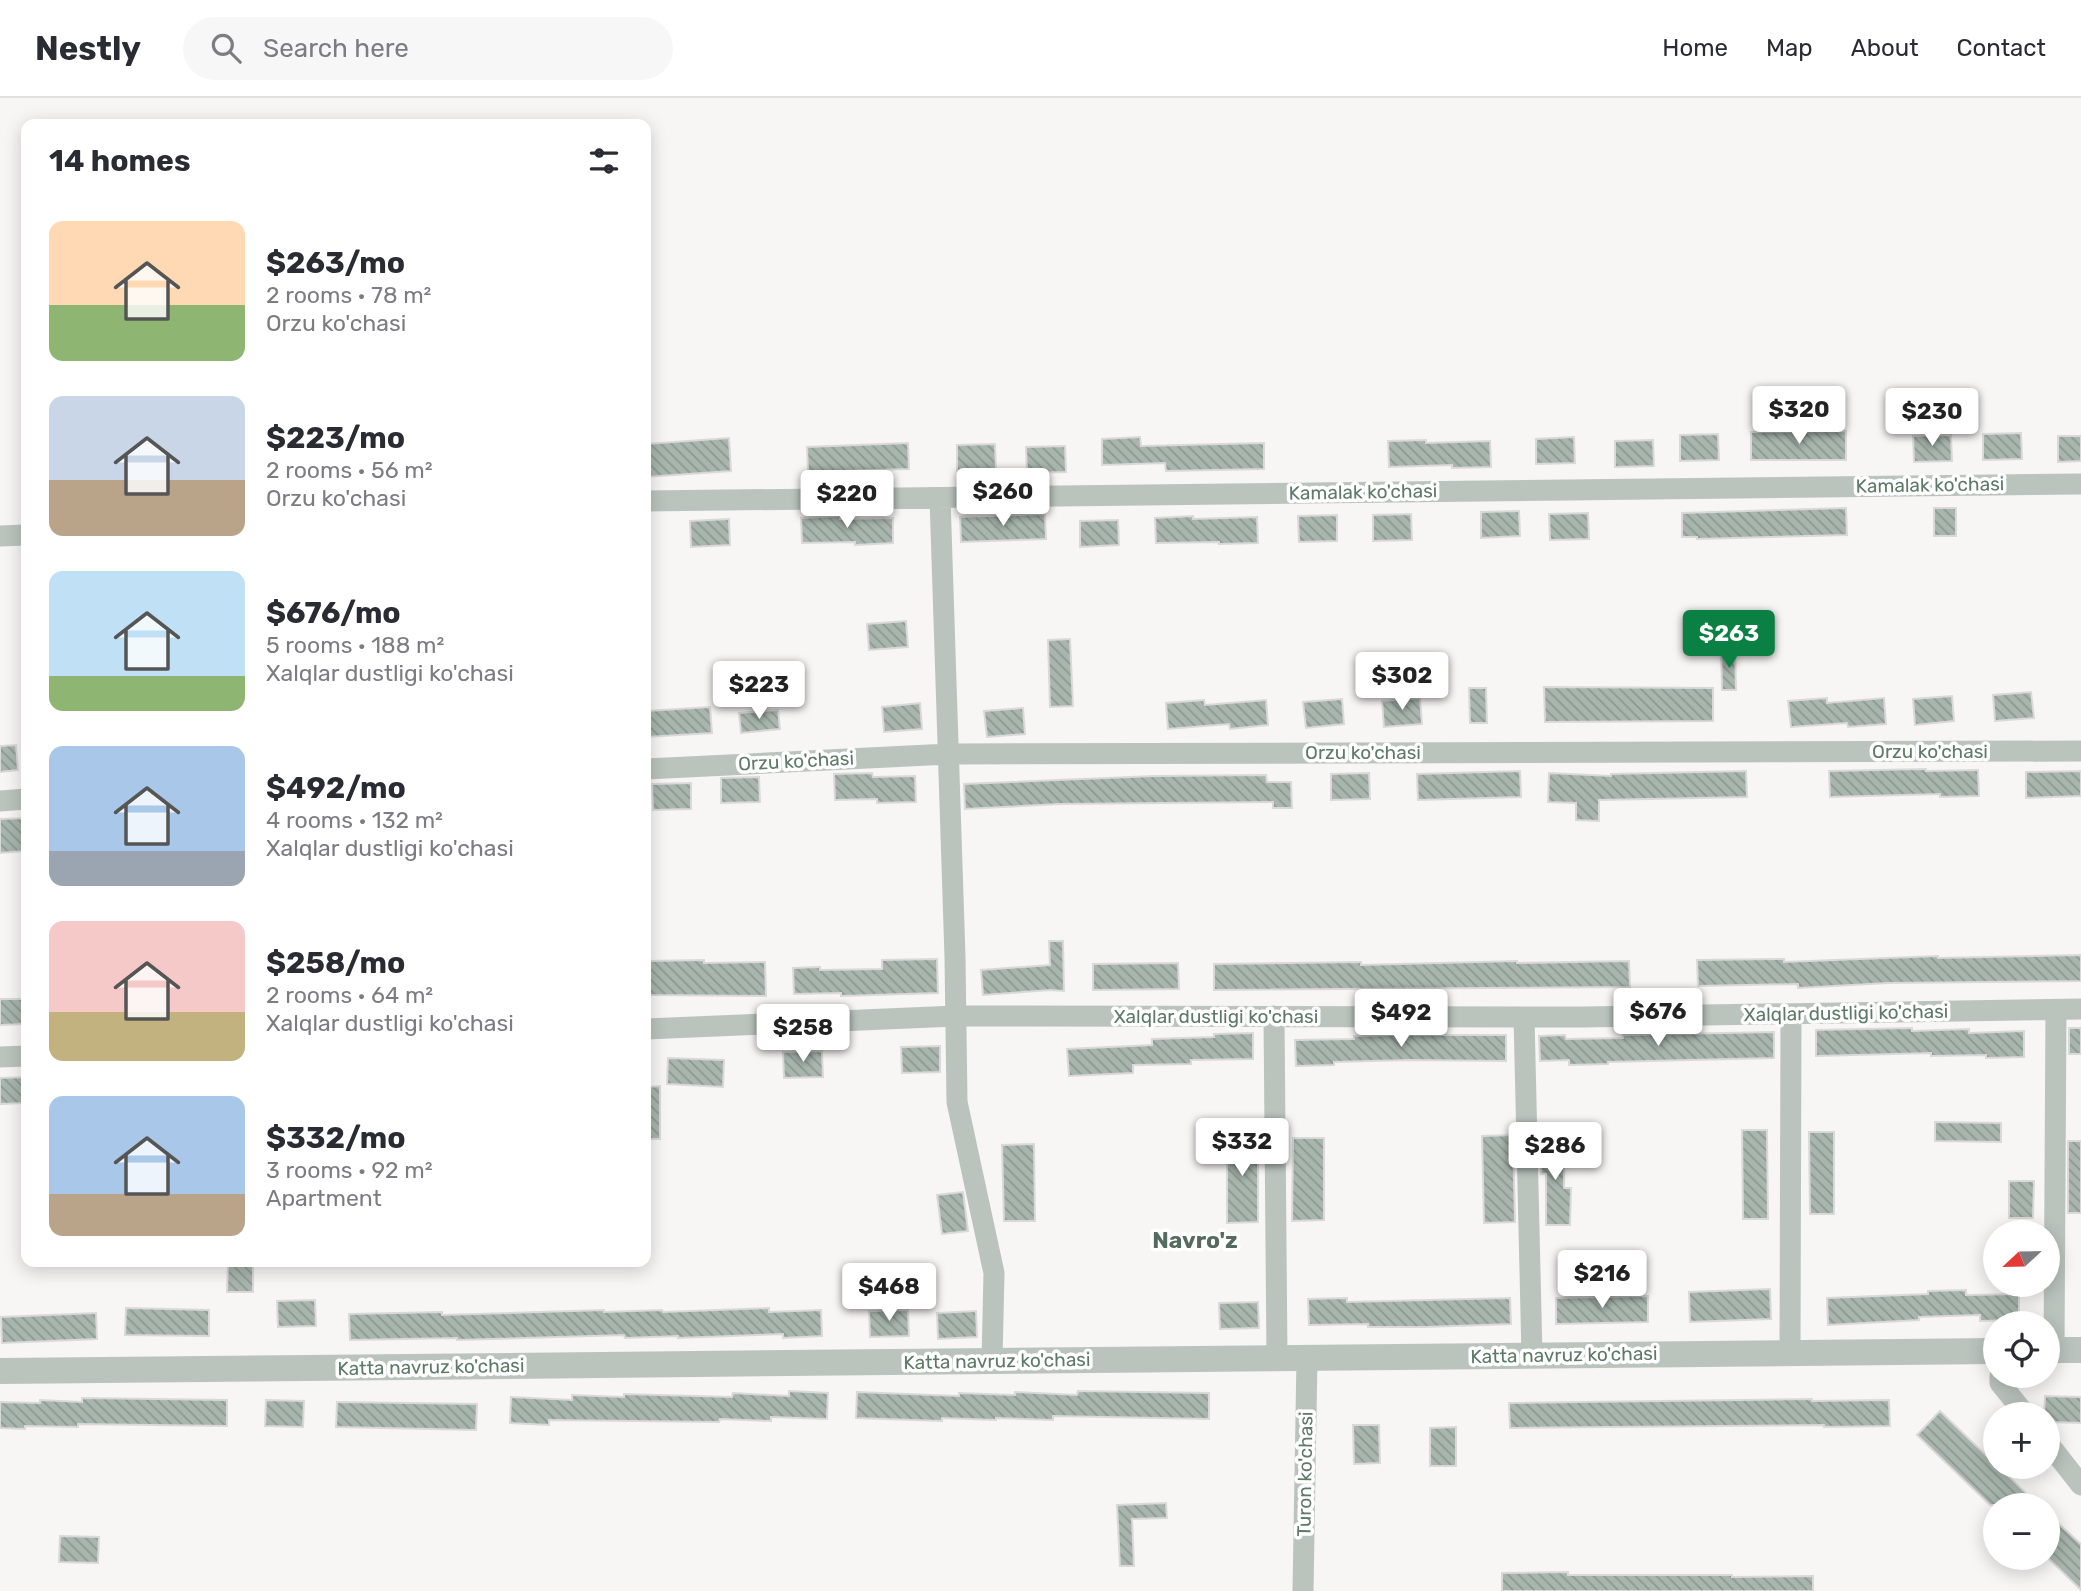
<!DOCTYPE html>
<html lang="en">
<head>
<meta charset="utf-8">
<style>
	body { margin:0; font-family:Rubik,sans-serif; background:#f7f7f7; color:#2b2b33; height:100vh; display:flex; flex-direction:column; font-size:26px; white-space:nowrap }
	* { box-sizing:border-box; margin:0 }
	p { font-size:23px; color:#7c7c81 }
	.icon { flex:none; width:38px; height:38px; fill:none; stroke:currentColor; stroke-width:2; stroke-linecap:round; stroke-linejoin:round }
	.map { position:relative; flex:1; overflow:hidden }
	.side { position:absolute; left:21px; top:21px; width:630px; height:1148px; display:flex; flex-direction:column; background:#fff; border-radius:14px; box-shadow:0 4px 18px #0003 }
	.side>* { flex:none }
	.needle { width:46px; rotate:248deg }
	.buttons { position:absolute; left:1983px; top:1122px; display:grid; gap:14px }
	.buttons a { display:grid; place-items:center; width:77px; height:77px; border-radius:50%; background:#fff; box-shadow:0 4px 18px #0003; font-size:35px }
	.price { position:absolute; translate:-50% -60px; padding:0 16px; border-radius:7px; background:#fff; color:#222; font-size:23px; line-height:46px; filter:drop-shadow(0 2px 4px #0008) }
	.price::after { content:''; position:absolute; left:50%; top:42px; width:21px; height:16px; margin-left:-10px; background:inherit; clip-path:polygon(0 0,100% 0,50% 100%) }
	.price.on { background:#0b8043; color:#fff }
	ul { padding:0; list-style:none }
	li { display:flex; align-items:center; gap:21px; height:175px; padding:0 28px }
	li span { display:grid; place-items:center; flex:none; width:196px; height:140px; border-radius:14px; color:#555 }
	li>.icon { margin-inline-start:auto }
	span .icon { width:84px; height:84px; fill:#fffc; stroke-width:1 }
	li b { font-size:30px }
	h2 { display:flex; justify-content:space-between; align-items:center; height:84px; padding:0 28px; font-size:30px }
	header { display:flex; align-items:center; gap:42px; box-sizing:border-box; height:98px; padding:0 35px; background:#fff; border-bottom:2px solid #e1e1e2 }
	header strong { font-size:33px }
	nav { display:flex; gap:38px; margin-inline-start:auto; font-size:24px }
	.search { width:490px; height:63px; background:#f7f7f7; display:flex; align-items:center; gap:18px; box-sizing:border-box; padding:0 24px; border-radius:38px; color:#7c7c81; font-size:26px }
	.map>svg:first-child { display:block }
	.building { fill:url(#building-back-hatch); stroke:#dad8d8; stroke-width:2 }
	.lines { fill:none; stroke-linecap:round; stroke-linejoin:round }
	.minor { stroke:#bac4bd; stroke-width:21 }
	.tertiary { stroke:#bac4bd; stroke-width:26 }
	.labels { text-anchor:middle; dominant-baseline:central; stroke-width:7; stroke-linejoin:round; paint-order:stroke }
	.street-label { font-size:19px; fill:#5e7a68; stroke:#fff }
	.quarter-label { font-size:23px; font-weight:bold; fill:#556b5d; stroke:#fff }
</style>
</head>
<body>
<header>
<strong>Nestly</strong>
<div class="search"><svg class="icon" aria-label="search" viewBox="0 0 24 24"><circle cx="10" cy="10" r="6"/><path d="M15 15l6 6"/></svg>Search here</div>
<nav><a>Home</a><a>Map</a><a>About</a><a>Contact</a></nav>
</header>
<div class="map">
<svg width="2081" height="1493" viewBox="0 0 2081 1493">
	<defs>
		<pattern id="building-back-hatch" width="6" height="6" patternUnits="userSpaceOnUse" patternTransform="scale(1.75)"><rect width="6" height="6" fill="#a8b6ad"/><path d="M-1 5l2 2M0 0l6 6M5-1l2 2" fill="none" stroke="#8c9991"/></pattern>
	</defs>
	<rect width="100%" height="100%" fill="#f8f5f5"/>
	<path class="building" d="M1846 333V362H1751V334Z
		M2021 335 2022 361 1983 362V336Z
		M1718 336 1719 362 1680 363V337Z
		M1951 337 1952 363 1914 364 1913 338Z
		M2058 338H2081V363L2058 364Z
		M1140 339 1141 348 1264 345V371L1166 373 1165 365 1102 367V341Z
		M1574 339 1575 365 1536 366V341Z
		M729 340 731 373 646 379V346Z
		M1426 342V345L1490 343 1491 369 1452 370V367L1389 369 1388 343Z
		M1653 342 1654 368 1615 369V343Z
		M908 345 909 371 808 374 807 349Z
		M995 346 996 372 957 373V347Z
		M1065 348 1066 374 1027 375 1026 349Z
		M1846 410 1847 437 1697 441V439H1682V415Z
		M1934 410H1956V438H1934Z
		M1519 413 1520 438 1481 440V414Z
		M1588 415 1589 441 1550 442 1549 416Z
		M1045 416 1046 441 961 444 960 419Z
		M1411 416 1412 442 1373 443V417Z
		M1337 417V443L1299 444 1298 418Z
		M840 418V421L893 420V445L855 447V444L802 445 801 420Z
		M1193 418V421L1257 419 1258 445 1219 446V444L1156 445 1155 420Z
		M729 421 730 447 691 449 690 423Z
		M1118 422 1119 447 1080 449V423Z
		M906 523 908 549 869 552 867 526Z
		M1070 541 1073 608 1050 609 1048 542Z
		M1721 551H1735L1736 592H1722Z
		M1544 589 1713 590V623L1545 624Z
		M1469 590H1486L1487 625H1470Z
		M2031 594 2034 620 1995 623 1993 597Z
		M1952 598 1954 623 1915 627 1913 601Z
		M1420 600 1422 626 1384 629 1382 603Z
		M1827 600V605L1884 600 1886 626 1848 629 1847 625 1791 629 1788 603Z
		M1342 601 1344 626 1306 630 1303 604Z
		M1204 602 1205 607 1266 602 1268 627 1230 631 1229 626 1168 631 1166 605Z
		M920 605 922 631 884 634 882 609Z
		M710 609 712 635 646 639V613Z
		M1023 610 1025 636 987 639 984 613Z
		M778 612 780 631 741 635 739 615Z
		M16 647 18 672 0 674V648Z
		M1926 671V673L1978 672 1979 698 1940 699V696L1830 699 1829 673Z
		M1520 673 1521 699 1418 702 1417 676Z
		M1746 673 1747 699 1599 702V723L1576 722V705L1548 704 1549 675 1611 678V676Z
		M2081 673V698L2026 700V674Z
		M872 675 873 679 915 678 916 704 877 705V701L835 702 834 676Z
		M1369 675 1370 701 1331 702V676Z
		M1266 677 1267 684H1291L1292 710H1273V704L1059 706 965 711 964 686 1155 678Z
		M759 679 760 704 721 705V680Z
		M691 685V711L653 712 652 686Z
		M26 720V753L0 755V721Z
		M1049 843H1063L1064 893 1050 892 983 897 981 872 1050 867Z
		M2081 857V883L1888 885 1798 890V886L1698 888 1697 862 1784 861V864L1938 858V860Z
		M937 861 938 895 841 898V895L794 896 793 870 820 869V872L882 871V862Z
		M704 862V865L765 864 766 898 649 897 648 863Z
		M1517 863V865L1629 863 1630 889 1214 892V866L1361 864V867Z
		M1178 865 1179 891 1093 892V866Z
		M0 901H26V926L0 927Z
		M1912 930V933L1969 931V935L2024 933V959L1986 960V957L1931 958V955L1816 958V932Z
		M2069 930H2081V956H2069Z
		M1774 934V960L1608 964V966L1569 967V962L1540 963 1539 938 1565 937 1566 941 1623 940V937Z
		M1253 935V961L1191 962V966L1133 967V975L1069 978 1067 951 1152 947V941L1214 939V936Z
		M1393 937H1506V963L1409 962 1334 964V967L1296 968 1295 942 1354 941V938Z
		M940 948V974L902 975 901 949Z
		M822 953 823 979 784 980 783 954Z
		M668 960 724 962 723 989 667 986Z
		M26 979V1005L0 1006V980Z
		M660 988V1041H646V989Z
		M1935 1024 2001 1025V1044L1935 1043Z
		M1742 1032H1767L1768 1121H1743Z
		M1809 1034H1834V1116H1810Z
		M1258 1035V1124L1227 1125V1036Z
		M1513 1037 1515 1124 1484 1125 1482 1038Z
		M1293 1040H1324V1122L1292 1123Z
		M1540 1040H1564V1090H1571L1570 1127H1546V1076H1541Z
		M2068 1043H2081V1115H2068Z
		M1034 1046 1035 1123H1004L1002 1047Z
		M2009 1083H2034L2033 1120H2009Z
		M963 1094 968 1133 942 1136 937 1097Z
		M228 1164H253V1194H227Z
		M1770 1191 1771 1221 1690 1224 1689 1194Z
		M1966 1192V1197L2019 1196V1222L1980 1223V1217L1919 1219V1222L1828 1227 1827 1200 1928 1196V1193Z
		M1648 1198V1224L1556 1226V1200Z
		M1347 1200V1204L1510 1200 1511 1226 1425 1229H1368V1226L1309 1227 1308 1201Z
		M315 1202 316 1228 278 1229 277 1203Z
		M1258 1204 1259 1230 1220 1231 1219 1205Z
		M126 1210 209 1212V1238L125 1237Z
		M769 1210V1214L821 1212 822 1238 783 1240V1236L678 1240V1238L625 1240 624 1237 457 1242V1240L350 1242 349 1216 442 1214V1217L604 1212V1214L662 1212 663 1214Z
		M908 1212 909 1238 870 1239 869 1213Z
		M976 1213 977 1239 938 1241 937 1215Z
		M96 1215 97 1241 2 1245 1 1219Z
		M789 1293 828 1295 827 1321 771 1319V1323L720 1321 719 1324 549 1322V1327L510 1325 511 1299 572 1302V1297L624 1299V1296L732 1299 733 1295 789 1298Z
		M1078 1293 1209 1295V1321L1053 1318V1322L996 1320V1322L942 1320V1323L856 1320 857 1294 959 1298V1295L1015 1297V1294L1077 1297Z
		M2045 1298 2081 1299V1325L2048 1324V1316H2044Z
		M82 1300 227 1302V1328L78 1326V1329L25 1328V1331L0 1330V1304L40 1305V1302L82 1304Z
		M1812 1301V1303L1889 1302 1890 1328 1824 1329V1327L1510 1330 1509 1305Z
		M266 1302 304 1303 303 1329 265 1328Z
		M337 1304 477 1306 476 1332 336 1329Z
		M1940 1313 1993 1364 1995 1368H1998L2038 1407H1990L1917 1337Z
		M1353 1327H1379L1380 1365 1354 1366Z
		M1456 1329V1368H1430V1330Z
		M1166 1405 1167 1420 1132 1421 1134 1468H1120L1117 1407Z
		M2048 1416 2081 1446V1492L2048 1460Z
		M60 1438 99 1439 98 1465 59 1464Z
		M1568 1474V1477H1732V1479L1813 1478V1493H1502V1475Z"/>
	<g class="lines">
		<path class="minor" d="M940 400 955 859 957 1004 994 1175 992 1263
			M646 403 2081 386
			M0 438 26 437
			M646 671 949 656 2081 653
			M0 703 26 701
			M1274 918 1277 1260
			M1524 919 1532 1258
			M646 931 956 918 1584 919 2081 911
			M0 959 26 958
			M2054 1252 2056 912
			M1790 1255 1791 916
			M2000 1278V1285L2025 1316
			M2048 1345 2081 1387
			M1303 1493 1307 1260"/>
		<path class="tertiary" d="M2048 1252H2081
			M0 1273 1995 1253"/>
	</g>
	<g class="labels">
		<g class="street-label">
			<text transform="translate(1930 387) rotate(-1)">Kamalak ko'chasi</text>
			<text transform="translate(1363 394) rotate(-1)">Kamalak ko'chasi</text>
			<text x="1930" y="653">Orzu ko'chasi</text>
			<text x="1363" y="654">Orzu ko'chasi</text>
			<text transform="translate(796 663) rotate(-3)">Orzu ko'chasi</text>
			<text transform="translate(1846 915) rotate(-1)">Xalqlar dustligi ko'chasi</text>
			<text x="1216" y="918">Xalqlar dustligi ko'chasi</text>
			<text transform="translate(1564 1257) rotate(-1)">Katta navruz ko'chasi</text>
			<text transform="translate(997 1263) rotate(-1)">Katta navruz ko'chasi</text>
			<text transform="translate(431 1269) rotate(-1)">Katta navruz ko'chasi</text>
			<text transform="translate(1305 1376) rotate(-89)">Turon ko'chasi</text>
		</g>
		<g class="quarter-label">
			<text x="1195" y="1142">Navro'z</text>
		</g>
	</g>
</svg>
<div class="buttons">
<a><svg class="needle" viewBox="-14 -14 28 28"><path d="M0-13l5 13h-10z" fill="#e53935"/><path d="M0 13l5-13h-10z" fill="#7c7c81"/></svg></a>
<a><svg class="icon" aria-label="locate" viewBox="0 0 24 24"><circle cx="12" cy="12" r="6"/><path d="M12 2v4M12 18v4M2 12h4M18 12h4"/></svg></a>
<a>+</a>
<a>−</a>
</div>
<b class="price" style="left:1799px;top:348px">$320</b>
<b class="price" style="left:1932px;top:350px">$230</b>
<b class="price" style="left:1003px;top:430px">$260</b>
<b class="price" style="left:847px;top:432px">$220</b>
<b class="price on" style="left:1729px;top:572px">$263</b>
<b class="price" style="left:1402px;top:614px">$302</b>
<b class="price" style="left:759px;top:623px">$223</b>
<b class="price" style="left:1658px;top:950px">$676</b>
<b class="price" style="left:1401px;top:951px">$492</b>
<b class="price" style="left:803px;top:966px">$258</b>
<b class="price" style="left:1242px;top:1080px">$332</b>
<b class="price" style="left:1555px;top:1084px">$286</b>
<b class="price" style="left:1602px;top:1212px">$216</b>
<b class="price" style="left:889px;top:1225px">$468</b>
<section class="side">
<h2>14 homes<svg class="icon" aria-label="filters" viewBox="0 0 24 24"><path d="M4 7h16M4 17h16"/><circle cx="9" cy="7" r="2"/><circle cx="15" cy="17" r="2"/></svg></h2>
<ul>
<li><span style="background:linear-gradient(#ffd9b3 60%,#8fb573 0)"><svg class="icon" aria-label="home" viewBox="0 0 24 24"><path d="M3 11l9-7 9 7M6 9v11h12V9"/></svg></span><div><b>$263/mo</b><p>2 rooms · 78 m²</p><p>Orzu ko'chasi</p></div></li>
<li><span style="background:linear-gradient(#c9d6e8 60%,#b9a48a 0)"><svg class="icon" aria-label="home" viewBox="0 0 24 24"><path d="M3 11l9-7 9 7M6 9v11h12V9"/></svg></span><div><b>$223/mo</b><p>2 rooms · 56 m²</p><p>Orzu ko'chasi</p></div></li>
<li><span style="background:linear-gradient(#bfe0f5 75%,#8fb573 0)"><svg class="icon" aria-label="home" viewBox="0 0 24 24"><path d="M3 11l9-7 9 7M6 9v11h12V9"/></svg></span><div><b>$676/mo</b><p>5 rooms · 188 m²</p><p>Xalqlar dustligi ko'chasi</p></div></li>
<li><span style="background:linear-gradient(#a9c7e8 75%,#9aa5b1 0)"><svg class="icon" aria-label="home" viewBox="0 0 24 24"><path d="M3 11l9-7 9 7M6 9v11h12V9"/></svg></span><div><b>$492/mo</b><p>4 rooms · 132 m²</p><p>Xalqlar dustligi ko'chasi</p></div></li>
<li><span style="background:linear-gradient(#f6c9c9 65%,#c2b280 0)"><svg class="icon" aria-label="home" viewBox="0 0 24 24"><path d="M3 11l9-7 9 7M6 9v11h12V9"/></svg></span><div><b>$258/mo</b><p>2 rooms · 64 m²</p><p>Xalqlar dustligi ko'chasi</p></div></li>
<li><span style="background:linear-gradient(#a9c7e8 70%,#b9a48a 0)"><svg class="icon" aria-label="home" viewBox="0 0 24 24"><path d="M3 11l9-7 9 7M6 9v11h12V9"/></svg></span><div><b>$332/mo</b><p>3 rooms · 92 m²</p><p>Apartment</p></div></li>
</ul>
</section>
</div>
</body>
</html>
